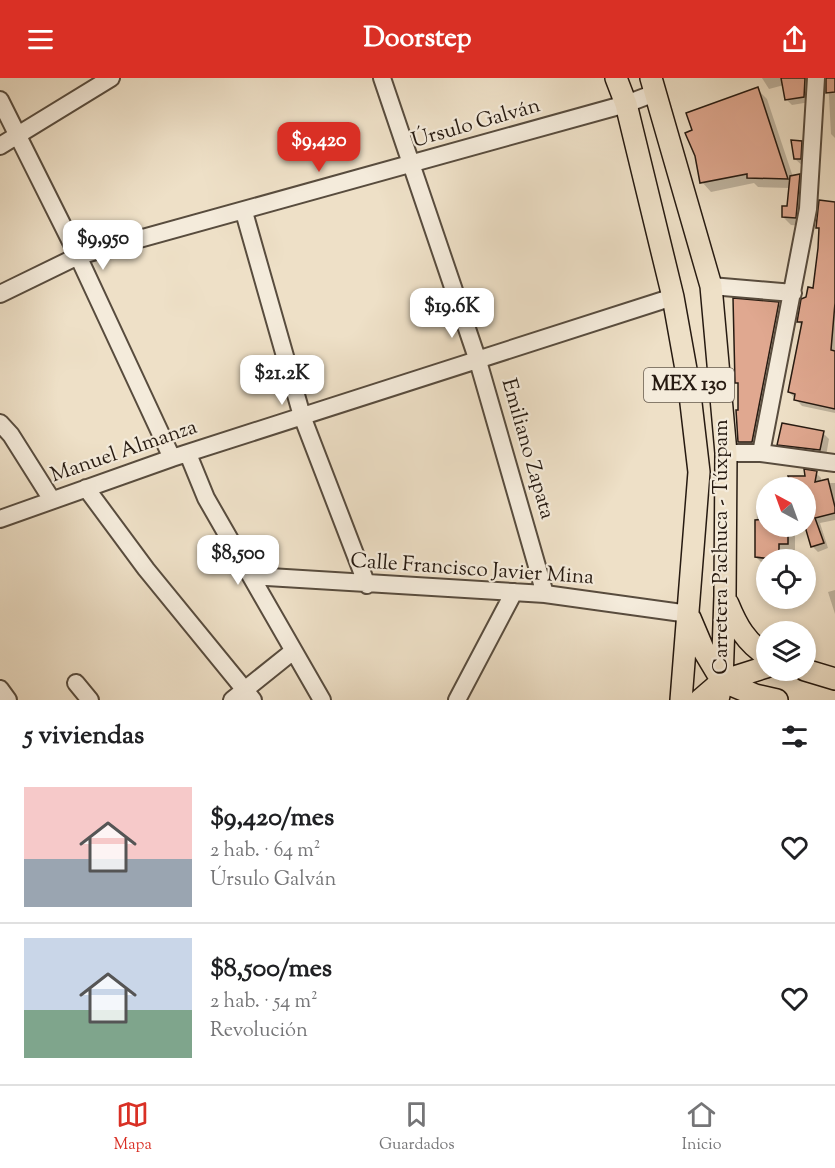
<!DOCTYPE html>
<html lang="es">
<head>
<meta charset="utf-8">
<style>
	body { margin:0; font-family:"Sorts Mill Goudy",serif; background:#f6f6f6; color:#202124; height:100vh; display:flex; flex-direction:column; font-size:22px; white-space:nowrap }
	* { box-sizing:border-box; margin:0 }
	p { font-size:20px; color:#757577 }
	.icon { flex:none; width:33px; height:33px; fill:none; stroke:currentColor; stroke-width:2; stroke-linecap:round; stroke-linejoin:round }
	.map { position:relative; height:622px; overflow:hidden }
	.sheet { display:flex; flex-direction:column; background:#fff; flex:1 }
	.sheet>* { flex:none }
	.needle { width:39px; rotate:319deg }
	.tools { position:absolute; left:756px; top:399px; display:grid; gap:12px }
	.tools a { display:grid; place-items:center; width:60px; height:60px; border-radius:50%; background:#fff; box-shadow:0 3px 9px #0003; font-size:30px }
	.price { position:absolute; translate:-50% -51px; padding:0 14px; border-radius:12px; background:#fff; color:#222; font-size:20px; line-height:39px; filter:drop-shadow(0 2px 3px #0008) }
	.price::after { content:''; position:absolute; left:50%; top:36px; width:18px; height:14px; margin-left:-9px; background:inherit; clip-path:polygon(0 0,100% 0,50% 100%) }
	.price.current { background:#d93025; color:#fff }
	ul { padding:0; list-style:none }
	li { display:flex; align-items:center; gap:18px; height:150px; padding:0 24px }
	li+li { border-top:2px solid #e0e0e0 }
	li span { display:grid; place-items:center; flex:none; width:168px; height:120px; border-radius:0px; color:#555 }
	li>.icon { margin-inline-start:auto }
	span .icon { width:72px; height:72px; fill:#fffc; stroke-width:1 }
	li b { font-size:26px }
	h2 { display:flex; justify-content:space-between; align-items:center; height:72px; padding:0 24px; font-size:26px }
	header { display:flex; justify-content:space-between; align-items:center; height:78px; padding:0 24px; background:#d93025; color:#fff; font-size:27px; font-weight:700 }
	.dock { display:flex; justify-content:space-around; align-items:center; height:84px; border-top:2px solid #e0e0e0; background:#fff; font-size:16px; color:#757577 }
	.dock a { display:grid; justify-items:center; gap:3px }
	.dock .current { color:#d93025 }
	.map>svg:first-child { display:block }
	.shadow { fill:#0003 }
	.building { fill:#e0a890; stroke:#261a11; stroke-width:1.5 }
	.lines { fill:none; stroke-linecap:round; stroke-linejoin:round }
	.minor-casing { stroke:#584c3e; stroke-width:20 }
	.major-casing { stroke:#261a11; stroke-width:24 }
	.minor { stroke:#f4ebdb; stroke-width:16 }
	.major { stroke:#eee0c7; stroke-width:21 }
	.labels { text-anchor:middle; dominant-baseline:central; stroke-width:4.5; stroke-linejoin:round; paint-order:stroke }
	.shield { fill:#f4ebdb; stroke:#64594e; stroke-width:1.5 }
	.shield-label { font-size:20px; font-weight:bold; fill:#261a11 }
	.street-label { font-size:21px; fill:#261a11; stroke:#f4ebdb }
</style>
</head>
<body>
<header><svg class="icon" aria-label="menu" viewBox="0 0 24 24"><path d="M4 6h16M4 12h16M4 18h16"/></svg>Doorstep<svg class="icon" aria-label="share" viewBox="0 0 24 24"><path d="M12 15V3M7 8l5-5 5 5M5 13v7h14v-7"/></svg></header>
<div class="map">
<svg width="835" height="622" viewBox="0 0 835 622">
	<rect width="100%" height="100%" fill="#eee0c7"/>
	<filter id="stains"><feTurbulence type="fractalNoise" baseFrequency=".00333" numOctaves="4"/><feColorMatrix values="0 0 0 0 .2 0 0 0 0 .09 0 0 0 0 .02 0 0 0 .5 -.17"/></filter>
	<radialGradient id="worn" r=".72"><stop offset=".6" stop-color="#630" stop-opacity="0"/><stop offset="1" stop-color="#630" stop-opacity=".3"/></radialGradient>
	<path class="shadow" d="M762 0H815L810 24 792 27 786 21 784 7 769 11Z
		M828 0H835V60L831 56Z
		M757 11 767 21 793 99 799 98 807 106 803 148 791 147 783 139 789 130 790 110 758 109 754 105 711 114 702 104Z
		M801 64 811 74 805 90 795 81Z
		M835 125V335L802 328 789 314 803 248 798 244 814 212 820 152 818 149Z
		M734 222 779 226 785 232 758 370H745L739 364 740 308 737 305Z
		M823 355 829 361 826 378 785 372 779 366Z
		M816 395 821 400V405H835V442L820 445 828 470 818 474 812 468 806 447 807 399Z
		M787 404 792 410H775V405Z
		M757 429H766V448H795V472H786V482H766V486H763L756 479Z
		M835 512V536L828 514Z"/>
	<path class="building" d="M781 0H805L804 19 785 22Z
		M826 0H835V14L826 15Z
		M758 9 788 101 747 100V96L700 105 695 78 685 55 692 52 686 35Z
		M791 62 802 63 801 81H794Z
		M800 96 796 140 782 139V128H787L790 98Z
		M819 122 835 124V225L831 272 835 273V331L794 322 795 316 788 314 802 244H797L801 221 806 219 808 209 813 210 818 170 819 150H816Z
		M733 220 779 224 752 364H738L736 332H738V305H735Z
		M782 345 824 353 820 372 777 367Z
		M804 391 817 393 815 404 828 401 835 429V435L815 440 824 465 811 469 806 452V410H792L788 398H805Z
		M766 441V448H788V466H779V482L755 479V442Z"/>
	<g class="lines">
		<defs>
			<path id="minor" d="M382 0 478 283 545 516
				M0 22 78 178 172 380
				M0 68 111 0
				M244 134 302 338 367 507
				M711 208 793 215
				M0 216 78 178 626 26 655 15
				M0 345 11 357 52 422
				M726 375H761L835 385
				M761 375 808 131 816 0
				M188 376 206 420 322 622
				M86 410 146 491 253 622
				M0 441 172 380 673 219
				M252 498 545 516 689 536
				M76 605 90 622
				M0 611 8 622
				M232 622 292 574
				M457 622 514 514"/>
			<path id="major" d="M616 0 626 26 673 219 689 308 699 394 681 622
				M651 0 711 208 726 375 725 518 722 603 718 622
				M728 526C737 548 746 564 766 577
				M690 540 704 573 722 603
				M805 592 835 601
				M722 603 755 617 777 622
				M700 622 722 603 766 589"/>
		</defs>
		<use href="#minor" class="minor-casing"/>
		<use href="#major" class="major-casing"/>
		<use href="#minor" class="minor"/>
		<use href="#major" class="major"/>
	</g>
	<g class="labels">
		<rect class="shield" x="644" y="290" width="90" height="34" rx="4.5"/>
		<g class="shield-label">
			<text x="689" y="307">MEX 130</text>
		</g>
		<g class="street-label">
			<text transform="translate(476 46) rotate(-16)">Úrsulo Galván</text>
			<text transform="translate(527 371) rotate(74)">Emiliano Zapata</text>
			<text transform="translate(124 374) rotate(-19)">Manuel Almanza</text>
			<text transform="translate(722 469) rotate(-90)">Carretera Pachuca - Túxpam</text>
			<text transform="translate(472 492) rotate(4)">Calle Francisco Javier Mina</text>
		</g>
	</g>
	<rect width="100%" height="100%" filter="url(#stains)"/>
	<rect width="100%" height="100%" fill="url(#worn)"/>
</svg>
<div class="tools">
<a><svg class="needle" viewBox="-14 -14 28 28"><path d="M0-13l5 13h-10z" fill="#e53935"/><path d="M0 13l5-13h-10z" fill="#757577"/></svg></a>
<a><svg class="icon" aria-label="locate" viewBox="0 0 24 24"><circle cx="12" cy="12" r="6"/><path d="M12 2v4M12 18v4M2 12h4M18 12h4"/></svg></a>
<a><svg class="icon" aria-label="layers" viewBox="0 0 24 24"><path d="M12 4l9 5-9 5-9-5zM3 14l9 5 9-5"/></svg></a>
</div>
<b class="price current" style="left:319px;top:95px">$9,420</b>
<b class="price" style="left:103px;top:193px">$9,950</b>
<b class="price" style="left:452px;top:261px">$19.6K</b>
<b class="price" style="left:282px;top:328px">$21.2K</b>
<b class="price" style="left:238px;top:508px">$8,500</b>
</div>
<section class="sheet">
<h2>5 viviendas<svg class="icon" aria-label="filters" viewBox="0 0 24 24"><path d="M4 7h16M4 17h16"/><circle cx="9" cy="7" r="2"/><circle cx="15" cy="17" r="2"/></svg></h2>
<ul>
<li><span style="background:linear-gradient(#f6c9c9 60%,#9aa5b1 0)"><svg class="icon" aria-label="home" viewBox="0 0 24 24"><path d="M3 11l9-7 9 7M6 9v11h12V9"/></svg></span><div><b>$9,420/mes</b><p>2 hab. · 64 m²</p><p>Úrsulo Galván</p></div><svg class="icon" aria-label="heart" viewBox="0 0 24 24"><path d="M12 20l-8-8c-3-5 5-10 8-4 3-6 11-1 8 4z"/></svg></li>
<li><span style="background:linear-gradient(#c9d6e8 60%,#7fa58c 0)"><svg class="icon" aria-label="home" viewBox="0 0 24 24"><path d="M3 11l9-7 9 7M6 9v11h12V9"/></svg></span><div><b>$8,500/mes</b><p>2 hab. · 54 m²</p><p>Revolución</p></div><svg class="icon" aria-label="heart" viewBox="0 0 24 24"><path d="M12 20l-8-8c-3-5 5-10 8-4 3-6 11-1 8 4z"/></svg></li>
</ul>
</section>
<nav class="dock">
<a class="current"><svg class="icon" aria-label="map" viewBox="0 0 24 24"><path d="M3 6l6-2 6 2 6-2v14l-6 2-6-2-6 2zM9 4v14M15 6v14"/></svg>Mapa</a>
<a><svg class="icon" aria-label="saved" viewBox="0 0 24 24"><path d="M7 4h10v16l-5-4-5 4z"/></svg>Guardados</a>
<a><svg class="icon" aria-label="home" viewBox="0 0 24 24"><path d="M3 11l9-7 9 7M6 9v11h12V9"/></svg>Inicio</a>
</nav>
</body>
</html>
